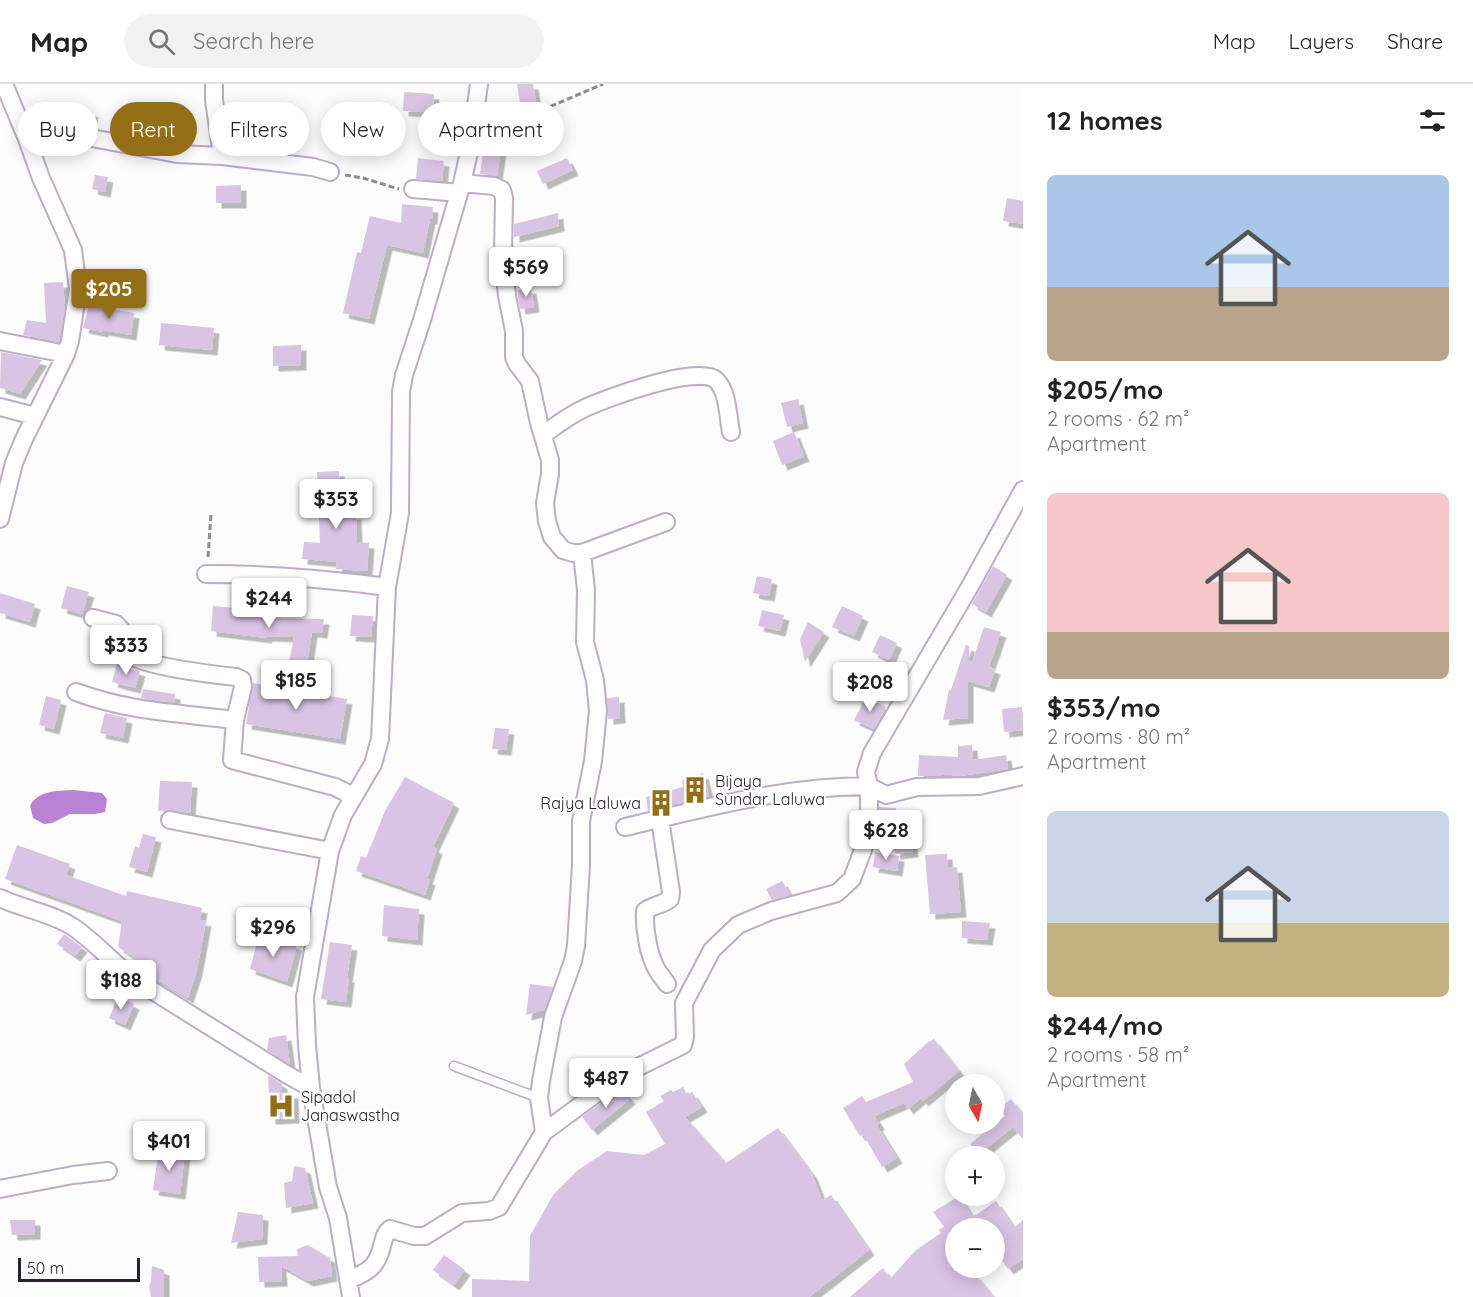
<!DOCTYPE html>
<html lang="en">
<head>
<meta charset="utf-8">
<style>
	body { margin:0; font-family:Quicksand,sans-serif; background:#f2f2f2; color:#222; height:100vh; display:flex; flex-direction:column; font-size:22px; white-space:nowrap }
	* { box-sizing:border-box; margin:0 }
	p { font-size:20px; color:#767676 }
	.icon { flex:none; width:33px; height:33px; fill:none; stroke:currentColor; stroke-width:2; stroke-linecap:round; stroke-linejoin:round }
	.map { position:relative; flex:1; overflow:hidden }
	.details { display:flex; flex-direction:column; background:#fff; width:450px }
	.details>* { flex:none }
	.hud { position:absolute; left:18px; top:18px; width:570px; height:54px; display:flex; gap:12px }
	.needle { width:39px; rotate:171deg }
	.tools { position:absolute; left:945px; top:990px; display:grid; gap:12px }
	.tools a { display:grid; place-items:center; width:60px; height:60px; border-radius:50%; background:#fff; box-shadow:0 3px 15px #0003; font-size:30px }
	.scale { position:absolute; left:18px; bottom:15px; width:122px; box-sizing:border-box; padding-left:6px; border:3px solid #28202c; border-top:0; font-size:16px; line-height:21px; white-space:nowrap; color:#28202c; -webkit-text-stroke:4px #fff; paint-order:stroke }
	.price { position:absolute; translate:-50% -51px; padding:0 14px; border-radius:6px; background:#fff; color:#222; font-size:20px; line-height:39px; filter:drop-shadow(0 2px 3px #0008) }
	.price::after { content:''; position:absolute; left:50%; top:36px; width:18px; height:14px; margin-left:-9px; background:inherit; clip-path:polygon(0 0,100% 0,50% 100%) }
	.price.selected { background:#946e17; color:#fff }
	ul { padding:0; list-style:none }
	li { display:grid; align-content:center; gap:12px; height:318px; padding:0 24px }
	li span { display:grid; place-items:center; height:186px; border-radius:9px; color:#555 }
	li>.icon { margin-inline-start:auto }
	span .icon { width:108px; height:108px; fill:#fffc; stroke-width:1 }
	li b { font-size:26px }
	h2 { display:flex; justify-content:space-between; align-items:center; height:72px; padding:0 24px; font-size:26px }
	.chip { padding:0 21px; border-radius:27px; background:#fff; box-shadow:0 3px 15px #0003; font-size:21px; line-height:54px }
	.chip.selected { background:#946e17; color:#fff }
	header { display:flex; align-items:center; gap:36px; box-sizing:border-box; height:84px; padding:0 30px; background:#fff; border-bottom:2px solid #e0e0e0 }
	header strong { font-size:28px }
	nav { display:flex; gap:33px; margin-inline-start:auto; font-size:21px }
	.search { width:420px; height:54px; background:#f2f2f2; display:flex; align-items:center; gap:15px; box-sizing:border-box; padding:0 21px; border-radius:33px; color:#767676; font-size:22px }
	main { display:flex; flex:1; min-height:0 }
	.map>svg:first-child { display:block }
	.water { fill:#b982d3 }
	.building { fill:#d9c4e4; filter:url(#shadow) }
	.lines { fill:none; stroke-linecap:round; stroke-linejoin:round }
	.service-casing { stroke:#bfabca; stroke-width:11 }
	.minor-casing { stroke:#bfabca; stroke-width:20 }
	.path { stroke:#8e8a90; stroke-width:3; stroke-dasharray:6 3; stroke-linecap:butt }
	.service { stroke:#fff; stroke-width:8 }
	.minor { stroke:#fff; stroke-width:16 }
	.labels { text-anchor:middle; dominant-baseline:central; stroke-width:4.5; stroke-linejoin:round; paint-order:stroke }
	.poi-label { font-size:16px; fill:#28202c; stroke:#fff; text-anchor:start }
</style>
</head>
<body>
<header>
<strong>Map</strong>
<div class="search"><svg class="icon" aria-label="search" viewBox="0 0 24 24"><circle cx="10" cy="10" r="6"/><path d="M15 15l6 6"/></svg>Search here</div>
<nav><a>Map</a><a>Layers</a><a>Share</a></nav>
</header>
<main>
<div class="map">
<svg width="1023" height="1213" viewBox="0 0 1023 1213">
	<defs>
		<filter id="shadow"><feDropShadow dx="5.5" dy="5.5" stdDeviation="0" flood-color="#0004"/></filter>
	</defs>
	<rect width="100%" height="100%" fill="#fcfcfc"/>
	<path class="water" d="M73 706 102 709 107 715 105 728 95 730H70L52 739 44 740 33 734 30 722C38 706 57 707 73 706Z"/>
	<path class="building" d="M517 0H533L536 18 520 20Z
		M404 8 434 10 433 28 403 27Z
		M66 23 93 28 90 43 63 39Z
		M139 37 169 42 167 57 136 52Z
		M484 61 501 64 497 92 480 90Z
		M418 74 444 77 442 97 416 95Z
		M567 74 573 86 543 100 537 87Z
		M95 91 108 93 105 108 92 105Z
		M241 101V119H216V102Z
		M1007 114 1023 117V140L1003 137Z
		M402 120 433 123 432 135H430L423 169 387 161 369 235 343 229 357 168 361 169 370 132 401 139Z
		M558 129 559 142 514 153V140Z
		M63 198 65 223 59 258 23 251 27 236 46 239 44 199Z
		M531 204 534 223 520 225 517 206Z
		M89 221 134 229 131 251 103 246V248L83 244Z
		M161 239 214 244 212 266 159 261Z
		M301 261V281L273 282V262Z
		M1 268 42 276 20 310 0 304Z
		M798 315 803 339 787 343 781 319Z
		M794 348 804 372 782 381 773 357Z
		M339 387 341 430H356L357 458 369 459 367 487 336 485 337 478 302 475 304 458 320 459 317 388Z
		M993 482 1007 491 986 528 972 520Z
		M757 492 772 495 769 512 753 509Z
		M67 502 89 508 82 530 61 524Z
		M0 509 35 520 30 538 0 529Z
		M213 522 237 524 236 529 262 534 324 535 322 549 312 548 307 581 289 578 294 553 267 552 266 554 211 547Z
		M842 522 863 532 854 552 832 543Z
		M762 526 784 531 780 547 758 542Z
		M352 531 373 532 371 553 350 552Z
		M808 538 824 548 805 578 800 555Z
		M984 543 1001 548 989 583 995 585 989 603 968 597V634L943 636 949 606H951L966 561 969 562V576L972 578Z
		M880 551 897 559 889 576 872 568Z
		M117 580 140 587 135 604 112 598Z
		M253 599 347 615 340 655 246 640Z
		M143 605 175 610 174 619 141 614Z
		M46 612 61 616 54 645 39 641Z
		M619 613 620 634 608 635 607 614Z
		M866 613 886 623 874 645 854 636Z
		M1022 623 1023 646 1004 648 1002 625Z
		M105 629 127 634 123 654 100 649Z
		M495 644 509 645 506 666 492 665Z
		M972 661 973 676 1006 671 1008 685 960 692 942 690V692H918L919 671 958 673V662Z
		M703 689 709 712 648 727 646 713 683 703 682 696Z
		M405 693 454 719 433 763 437 765 427 795 430 796 425 811 356 787 361 772 366 774 385 727Z
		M160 697 192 698 190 729 171 726 158 727Z
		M879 723 896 724V745L878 744Z
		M143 750 156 753 147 788 129 783 135 762 139 764Z
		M911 751 913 768 895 770 894 752Z
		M17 761 70 780 66 791 126 812 127 807 202 824 200 836 206 837 197 886 188 914 143 888 133 881 135 874 118 863 122 837 5 795Z
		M875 768 899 772 897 787 873 783Z
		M947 770 948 784 957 783 961 828 930 830 925 771Z
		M782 797 790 811 772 816 766 805Z
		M384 821 419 825 417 856 382 852Z
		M962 837 990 839 987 856 962 854Z
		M64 850 82 863 75 872 57 860Z
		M259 850 297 861 287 898 250 885Z
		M330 858 352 861 347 893H349L346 918 321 915Z
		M530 900 553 903 544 926 526 931Z
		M118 913 134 920 125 941 109 934Z
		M286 951 290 980 267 966 269 954Z
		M934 955 959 987 923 1017 921 1014 908 1025 904 1019 874 1032 879 1040 877 1042 897 1074 882 1083 863 1050 860 1052 843 1024 862 1012 866 1018 913 998 904 980 928 958Z
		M268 991 282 1000V1009H293L294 1034 270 1035Z
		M683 1003 687 1011 692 1008 702 1023 685 1033 726 1079 778 1044 812 1090 822 1116 831 1111 869 1166 809 1213H472V1195L529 1197 530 1152 553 1111 578 1086 607 1067 644 1071 665 1060 646 1028 664 1017 660 1012 671 1006 673 1008Z
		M621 1004 630 1015 592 1046 582 1033Z
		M1011 1015 1023 1030V1055L1013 1043 978 1071 970 1060 1005 1032 999 1024Z
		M159 1065 185 1069 180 1110 153 1106Z
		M294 1082 305 1084 313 1119 286 1124 284 1099 292 1097Z
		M959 1112 973 1133 996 1117 1014 1144 1023 1136V1175L1008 1185 994 1165V1144H956V1184H962L970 1193 975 1190 994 1213H850L883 1184 890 1195 916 1166 941 1149 939 1146 944 1143 933 1128Z
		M238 1128 263 1131 262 1155 231 1159Z
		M10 1136H35V1150L12 1151Z
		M308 1161 330 1174 332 1192 308 1197 281 1182 282 1197 259 1198 258 1173 298 1172 297 1165Z
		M444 1171 465 1186 454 1201 433 1186Z
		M152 1182 164 1186V1213H151L149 1202 151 1198Z"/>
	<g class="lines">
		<defs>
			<path id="service" d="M454 982 539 1014"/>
			<path id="minor" d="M214 0V16L222 72
				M27 55 65 49 177 70 222 72 313 83 330 88
				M462 99 494 102 502 106 504 114 503 172 507 212 514 247V273L517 280 530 297 539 339 550 376V390L545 419 547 437 552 453 563 466 573 469H582L666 438
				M413 105 459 109
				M0 257 66 270
				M0 323 35 332
				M543 351C555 342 567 333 581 326 602 315 699 280 716 296 728 307 728 333 731 348
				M1023 406 969 504 872 669 866 688 869 702 886 711 917 703 979 702 1023 692
				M0 435 14 379 24 355 66 270 70 257 78 205 73 166 41 94 27 55 4 0
				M206 490C267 490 327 495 387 503
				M93 534 116 540 123 548 125 569C146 583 209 590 236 593L242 596 243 603 235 636 232 676 335 703 353 712
				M76 608C130 628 179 629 235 636
				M660 735 671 808 670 815C662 821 653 821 645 827 644 843 648 869 656 884 659 890 664 895 667 900
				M170 736 330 767
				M0 814C23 825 52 829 73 843 97 859 114 881 137 897L286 990 311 1004
				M544 1048 539 1014 541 997 553 933 573 877 576 862 581 781V737L593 677 598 627 595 596 585 558 586 506 582 469
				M0 1105 73 1091 108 1087
				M349 1196C368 1188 377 1183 382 1162 384 1155 384 1150 390 1145L414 1152H425L462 1129 489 1127 499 1123 544 1048 620 992 683 961 685 953 684 919 712 866 738 841 771 827 837 809 852 795 863 766 869 738V702C785 702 706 724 625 743
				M351 1213 338 1134 328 1103 311 1004 307 961 305 913 330 767 343 731 373 680 380 655 387 503 400 429 401 308 404 291 422 236 462 99 470 64 479 0"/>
		</defs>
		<use href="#service" class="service-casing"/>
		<use href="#minor" class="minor-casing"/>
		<path class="path" d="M492 30 514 38 603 0
			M345 91 363 94 399 105
			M208 473 211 430"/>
		<use href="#service" class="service"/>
		<use href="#minor" class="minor"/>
	</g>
	<defs>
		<symbol id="building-bare" viewBox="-9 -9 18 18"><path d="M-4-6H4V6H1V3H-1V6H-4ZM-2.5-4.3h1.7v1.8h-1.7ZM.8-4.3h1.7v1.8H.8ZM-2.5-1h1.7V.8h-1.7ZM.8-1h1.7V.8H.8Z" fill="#946e17" stroke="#fff" stroke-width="2.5" paint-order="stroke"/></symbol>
		<symbol id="hospital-bare" viewBox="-9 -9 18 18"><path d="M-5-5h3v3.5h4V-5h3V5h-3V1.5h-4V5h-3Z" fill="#946e17" stroke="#fff" stroke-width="2.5" paint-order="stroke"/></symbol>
	</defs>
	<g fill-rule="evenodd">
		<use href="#building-bare" x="676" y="687" width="38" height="38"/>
		<use href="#building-bare" x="642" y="700" width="38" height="38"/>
		<use href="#hospital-bare" x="262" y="1003" width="38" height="38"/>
	</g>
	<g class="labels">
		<g class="poi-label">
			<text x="715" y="697">Bijaya<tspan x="715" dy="18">Sundar Laluwa</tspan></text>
			<text x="641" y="719" text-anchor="end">Rajya Laluwa</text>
			<text x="301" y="1013">Sipadol<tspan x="301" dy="18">Janaswastha</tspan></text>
		</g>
	</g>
</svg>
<div class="tools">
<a><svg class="needle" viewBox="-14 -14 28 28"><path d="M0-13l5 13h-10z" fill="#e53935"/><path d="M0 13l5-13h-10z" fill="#767676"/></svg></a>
<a>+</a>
<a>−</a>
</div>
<div class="scale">50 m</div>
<b class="price" style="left:526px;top:214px">$569</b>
<b class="price selected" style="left:109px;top:236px">$205</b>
<b class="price" style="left:336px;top:446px">$353</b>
<b class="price" style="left:269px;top:545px">$244</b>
<b class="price" style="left:126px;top:592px">$333</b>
<b class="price" style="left:296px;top:627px">$185</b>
<b class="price" style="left:870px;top:629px">$208</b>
<b class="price" style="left:886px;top:777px">$628</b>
<b class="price" style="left:273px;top:874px">$296</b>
<b class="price" style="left:121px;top:927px">$188</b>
<b class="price" style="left:606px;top:1025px">$487</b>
<b class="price" style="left:169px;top:1088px">$401</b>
<div class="hud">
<a class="chip">Buy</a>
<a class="chip selected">Rent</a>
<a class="chip">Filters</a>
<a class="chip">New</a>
<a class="chip">Apartment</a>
</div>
</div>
<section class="details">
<h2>12 homes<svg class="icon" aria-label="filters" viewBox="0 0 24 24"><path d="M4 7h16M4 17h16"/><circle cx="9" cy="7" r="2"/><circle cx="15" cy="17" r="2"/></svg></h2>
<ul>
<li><span style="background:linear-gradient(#a9c7e8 60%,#b9a48a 0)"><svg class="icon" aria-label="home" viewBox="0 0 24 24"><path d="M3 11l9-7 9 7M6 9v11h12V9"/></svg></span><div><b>$205/mo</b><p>2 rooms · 62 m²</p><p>Apartment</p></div></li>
<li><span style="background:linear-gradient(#f6c9c9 75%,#b9a48a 0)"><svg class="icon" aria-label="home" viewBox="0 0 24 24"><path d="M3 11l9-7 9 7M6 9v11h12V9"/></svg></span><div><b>$353/mo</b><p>2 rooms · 80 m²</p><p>Apartment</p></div></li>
<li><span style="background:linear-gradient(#c9d6e8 60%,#c2b280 0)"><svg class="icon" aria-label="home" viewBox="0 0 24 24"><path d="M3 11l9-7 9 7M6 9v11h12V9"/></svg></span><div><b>$244/mo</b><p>2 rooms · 58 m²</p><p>Apartment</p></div></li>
</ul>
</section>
</main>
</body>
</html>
